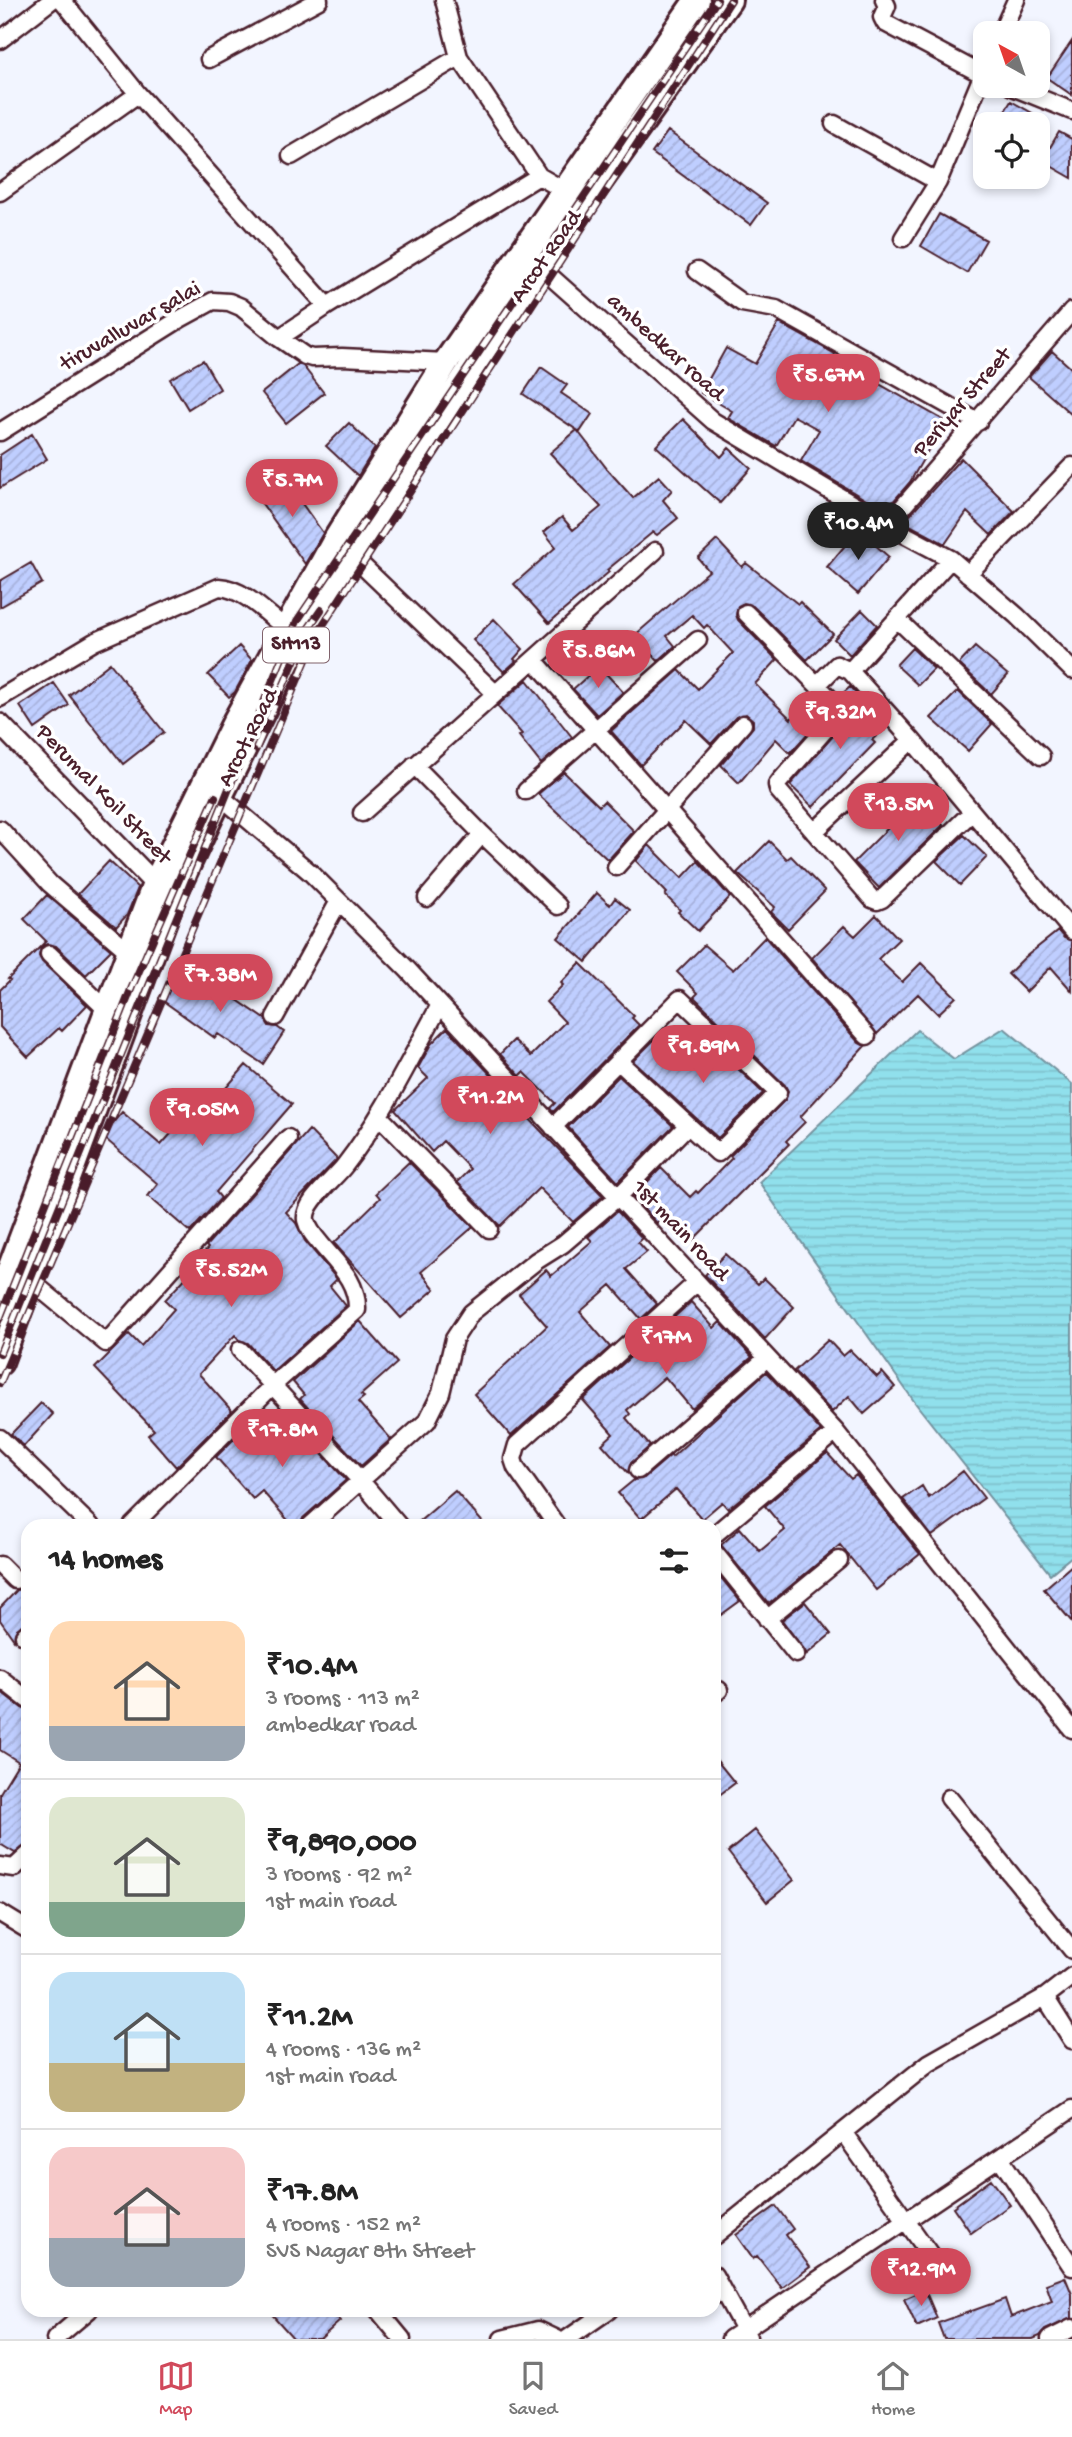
<!DOCTYPE html>
<html lang="en">
<head>
<meta charset="utf-8">
<style>
	body { margin:0; font-family:"Gochi Hand",sans-serif; background:#f2f2f2; color:#222; height:100vh; display:flex; flex-direction:column; font-size:26px; white-space:nowrap }
	* { box-sizing:border-box; margin:0 }
	p { font-size:23px; color:#767676 }
	.icon { flex:none; width:38px; height:38px; fill:none; stroke:currentColor; stroke-width:2; stroke-linecap:round; stroke-linejoin:round }
	.map { position:relative; flex:1; overflow:hidden }
	.details { position:absolute; left:21px; top:1519px; width:700px; height:798px; display:flex; flex-direction:column; background:#fff; border-radius:21px; box-shadow:0 4px 10px #0003 }
	.details>* { flex:none }
	.needle { width:46px; rotate:320deg }
	.controls { position:absolute; left:973px; top:21px; display:grid; gap:14px }
	.controls a { display:grid; place-items:center; width:77px; height:77px; border-radius:14px; background:#fff; box-shadow:0 4px 10px #0003; font-size:35px }
	.price { position:absolute; translate:-50% -60px; padding:0 16px; border-radius:24px; background:#d1495b; color:#fff; font-size:23px; line-height:46px; filter:drop-shadow(0 2px 4px #0008) }
	.price::after { content:''; position:absolute; left:50%; top:42px; width:21px; height:16px; margin-left:-10px; background:inherit; clip-path:polygon(0 0,100% 0,50% 100%) }
	.price.current { background:#222; color:#fff }
	ul { padding:0; list-style:none }
	li { display:flex; align-items:center; gap:21px; height:175px; padding:0 28px }
	li+li { border-top:2px solid #e0e0e0 }
	li span { display:grid; place-items:center; flex:none; width:196px; height:140px; border-radius:21px; color:#555 }
	li>.icon { margin-inline-start:auto }
	span .icon { width:84px; height:84px; fill:#fffc; stroke-width:1 }
	li b { font-size:30px }
	h2 { display:flex; justify-content:space-between; align-items:center; height:84px; padding:0 28px; font-size:30px }
	.menu { display:flex; justify-content:space-around; align-items:center; height:98px; border-top:2px solid #e0e0e0; background:#fff; font-size:19px; color:#767676 }
	.menu a { display:grid; justify-items:center; gap:4px }
	.menu .current { color:#d1495b }
	.map>svg:first-child { display:block }
	.water { fill:url(#water-rules); stroke:#74939f; stroke-width:2 }
	.building { fill:url(#building-hatch); stroke:#4a1f2b; stroke-width:2 }
	.lines { fill:none; stroke-linecap:round; stroke-linejoin:round }
	.minor-casing { stroke:#4a1f2b; stroke-width:21 }
	.tertiary-casing { stroke:#4a1f2b; stroke-width:24 }
	.primary-casing { stroke:#4a1f2b; stroke-width:30 }
	.minor { stroke:#fff; stroke-width:16 }
	.tertiary { stroke:#fff; stroke-width:19 }
	.primary { stroke:#fff; stroke-width:24 }
	.rail-casing { stroke:#4a1f2b; stroke-width:8 }
	.rail { stroke:#fff; stroke-width:5; stroke-dasharray:16; stroke-linecap:butt }
	.labels { text-anchor:middle; dominant-baseline:central; stroke-width:7; stroke-linejoin:round; paint-order:stroke }
	.shield { fill:#fff; stroke:#80626b; stroke-width:2 }
	.shield-label { font-size:21px; font-weight:bold; fill:#4a1f2b }
	.street-label { font-size:23px; fill:#4a1f2b; stroke:#fff }
</style>
</head>
<body>
<div class="map">
<svg width="1072" height="2339" viewBox="0 0 1072 2339">
	<defs>
		<pattern id="water-rules" width="6" height="5" patternUnits="userSpaceOnUse" patternTransform="scale(1.75)"><rect width="6" height="5" fill="#90e0ec"/><path d="M0 2.5h6" fill="none" stroke="#7ec0cb"/></pattern>
		<pattern id="building-hatch" width="6" height="6" patternUnits="userSpaceOnUse" patternTransform="scale(1.75)"><rect width="6" height="6" fill="#bfceff"/><path d="M-1 1l2-2M0 6l6-6M5 7l2-2" fill="none" stroke="#a6b0db"/></pattern>
	</defs>
	<rect width="100%" height="100%" fill="#f2f5ff"/>
	<filter id="ink" filterUnits="userSpaceOnUse"><feTurbulence type="fractalNoise" baseFrequency=".0143" numOctaves="2"/><feDisplacementMap in="SourceGraphic" scale="14" xChannelSelector="R" yChannelSelector="G"/><feConvolveMatrix kernelMatrix="1 2 1 2 8 2 1 2 1" color-interpolation-filters="sRGB"/></filter>
	<g filter="url(#ink)">
		<path class="water" d="M1004 1028 1072 1084V1556L1050 1574 916 1404 759 1182 917 1030 954 1059Z"/>
		<path class="building" d="M1072 41V95L1047 78Z
			M1011 101 1032 113 1026 124H997Z
			M668 131 767 203 751 225 652 153Z
			M1059 132 1072 139V178L1042 161Z
			M939 214 986 240 967 273 921 246Z
			M779 323 835 354 833 358 945 421 910 482 885 511 801 461 819 430 794 416 776 446 728 418 732 411 701 393 726 348 755 364Z
			M1052 351 1072 369V415L1029 377Z
			M203 360 220 389 188 409 170 379Z
			M298 364 303 366 324 393 286 423 262 393Z
			M541 367 567 385 561 393 592 414 580 432 523 394Z
			M683 419 721 457 729 448 751 468 720 503 656 446Z
			M349 423 375 448 358 476 326 446Z
			M577 430 608 470 633 498 659 476 672 490 663 500 678 518 657 535 653 532 607 570 609 572 549 623 514 584 556 547 544 532 562 517 573 530 601 507 550 453Z
			M32 434 47 459 0 488V455Z
			M961 458 1014 511 991 535 967 512 945 544 904 522Z
			M285 480 323 533 305 564 258 498Z
			M858 530 889 557 858 594 827 567Z
			M717 540 742 567 746 563 798 604 800 602 833 634 807 660 753 606 744 603 738 606 736 615 738 620 777 660 755 684 791 719 812 695 828 711 790 753 776 739 739 783 721 765 753 727V720L746 714 736 717 711 744 686 720 641 765 611 731 679 670 698 689 733 653 707 625 704 628 692 615 667 636 675 646 658 661 635 635 709 571 698 558Z
			M31 563 42 583 0 607V581Z
			M862 610 877 625 850 655 834 639Z
			M494 619 523 649 514 659 516 661 504 672 473 640Z
			M239 646 252 660 235 692 229 697 208 675Z
			M975 647 1008 675 991 694 959 664Z
			M912 648 934 669 918 685 896 665Z
			M110 663 164 732 123 764 69 695Z
			M599 666 623 692 597 715 573 689Z
			M527 680 572 737 541 764 519 736 522 734 497 706Z
			M54 683 69 705 35 729 20 706Z
			M850 687 886 727 872 740 875 743 813 807 790 785 848 719 850 709 841 695Z
			M958 691 992 724 968 751 931 718Z
			M564 772 599 806 604 801 634 831 608 860 538 794Z
			M917 799 943 825 879 888 854 862Z
			M964 835 987 857 960 885 936 861Z
			M769 841 787 859 791 856 825 891 788 929 771 912 775 907 737 873Z
			M649 845 682 878 698 861 730 897 698 931 678 912 680 910 665 895 667 893 636 861Z
			M109 861 138 888 127 915 116 927 78 894Z
			M597 893 610 905 615 898 630 910 586 962 558 938Z
			M47 895 111 950 86 975 56 946 47 944 41 947 39 956 42 962 87 1005 62 1031 59 1028 28 1057 0 1027V990L10 980 8 979 46 941 24 919Z
			M876 915 899 939 878 959 902 982 921 963 956 997 938 1014 918 994 877 1034 812 958 844 926 855 936Z
			M1058 931 1064 938 1072 941V991L1051 967 1026 992 1008 974 1024 958Z
			M765 937 859 1043 865 1046 800 1117 805 1122 786 1141 789 1144 692 1241 665 1215 657 1223 633 1197 661 1168 690 1197 696 1191 698 1193 732 1158 730 1156 785 1100 788 1091 785 1085 694 997 698 993 677 972 704 945 733 970Z
			M183 963 265 1019 269 1026 277 1027 284 1032 263 1064 218 1034 215 1038 159 998Z
			M580 963 634 1016 632 1018 639 1025 553 1112 550 1108 555 1103 524 1072 520 1076 500 1054 514 1040 531 1056 565 1022 546 1002 563 985 561 983Z
			M447 1028 505 1090 504 1092 603 1196 573 1222 539 1188 500 1226 457 1182 470 1169 443 1141 432 1152 395 1110 428 1078 418 1068 431 1044Z
			M654 1040 683 1069 710 1042 763 1093 718 1138 633 1061Z
			M246 1065 292 1104 216 1192 221 1198 190 1232 148 1196 158 1184 102 1136 122 1112 161 1145 185 1118 197 1129 229 1092 225 1089Z
			M619 1076 673 1126 618 1182 568 1127Z
			M309 1130 337 1159 286 1212 296 1223 305 1241 337 1279 330 1286 346 1306 273 1371 248 1343 239 1340 235 1335 199 1374 232 1411 176 1467 148 1435 154 1430 95 1368 129 1334 141 1346 174 1309 165 1300 191 1272 189 1270 208 1248 206 1246Z
			M409 1162 473 1227 421 1272 435 1289 401 1318 334 1243 380 1198 376 1193Z
			M617 1211 642 1238 638 1242 647 1252 626 1269 657 1304 641 1319 611 1285 580 1312 610 1347 511 1436 474 1394 547 1326 519 1294 546 1270 551 1276 592 1241 588 1237Z
			M725 1254 758 1284 764 1278 794 1307 765 1339 705 1275Z
			M691 1302 714 1328 720 1322 752 1357 692 1409 665 1377 627 1410 630 1414 626 1418 650 1446 631 1463 628 1473 602 1444 613 1434 583 1400Z
			M360 1321 397 1363 361 1395 364 1397 358 1402 391 1439 361 1466 300 1399 304 1395 293 1382Z
			M828 1340 843 1356 850 1350 877 1377 882 1372 895 1387 864 1414 849 1396 832 1412 794 1371Z
			M766 1372 821 1431 728 1509 722 1502 702 1519 676 1489 641 1519 618 1493 634 1480 644 1478 671 1455 672 1457Z
			M41 1403 53 1414 24 1446 11 1434Z
			M284 1413 346 1480 303 1518 300 1526H293L262 1491 253 1499 216 1457 246 1427 255 1438Z
			M827 1453 851 1479 856 1475 920 1554 876 1590 840 1545 769 1604 721 1545 740 1528 760 1551 785 1530 765 1506Z
			M963 1471 984 1498 932 1536 903 1499 922 1486 929 1498Z
			M455 1491 486 1526H414Z
			M1072 1565V1622L1044 1589Z
			M714 1569 740 1601 714 1620Z
			M28 1578V1622L17 1629 14 1640 0 1620V1608L17 1590 23 1587Z
			M805 1602 831 1634 807 1654 782 1620Z
			M0 1691 22 1708 28 1710V1845L15 1853 0 1844V1793L19 1762 0 1750Z
			M714 1757 735 1783 714 1799Z
			M755 1830 794 1880 767 1902 728 1852Z
			M991 2179 1010 2205 971 2233 953 2207Z
			M776 2206 793 2229 786 2235 810 2267 782 2288 757 2256 753 2259 736 2235Z
			M1065 2277 1072 2294V2318L1045 2330 1040 2336 1033 2339H944L938 2323 1005 2299 1011 2317 1052 2301 1046 2284Z
			M925 2290 937 2318 917 2327 904 2299Z
			M268 2310H329L340 2321 320 2339H294Z"/>
		<g class="lines">
			<defs>
				<path id="minor" d="M62 0 138 94 327 306
					M444 0 459 57 539 176
					M884 0 887 6 882 17 885 23 985 76
					M1001 33 1016 0
					M0 40 52 0
					M209 59 319 0
					M1010 86 1072 111
					M834 124 938 182
					M291 156 459 57
					M0 192 138 94
					M903 238 938 182 985 69
					M540 267 713 421 887 525 951 559 1017 616 1072 670
					M697 271 742 303 776 309 978 422
					M279 338 327 306 539 176 572 195
					M0 432 180 319 213 301 229 302 241 307 279 338 305 356 312 358 342 357 446 362
					M887 525 1072 311
					M345 549 495 693
					M968 574 1072 466
					M746 613 817 685
					M897 619 1041 756
					M534 660 867 1036
					M850 671 951 559
					M0 698 94 642 219 587C243 588 267 614 285 628
					M414 765 482 834 558 906
					M526 791 698 640
					M220 796 311 873 408 970 836 1432 1072 1729
					M972 812 882 899 877 901 872 899 778 790 777 785 780 781 840 713 837 706 817 685 837 665 850 671 912 740 1072 931
					M362 813 655 551
					M0 829 50 884 129 952
					M814 832 912 740
					M616 867 743 724
					M427 898 482 834
					M49 954 107 1010
					M275 1017 339 901
					M379 1116 489 1229
					M553 1127 680 999 778 1093 718 1153 618 1061
					M31 1281 106 1343 288 1138
					M240 1350 360 1480 399 1526
					M0 1438 91 1526
					M638 1470 767 1358
					M132 1526 272 1386 357 1310C358 1281 337 1264 320 1243 314 1236 308 1229 306 1220 303 1202 335 1179 345 1165 383 1116 410 1059 440 1005
					M310 1526 427 1421 441 1393 454 1339 471 1313 536 1261 563 1244 618 1197 687 1126
					M557 1526 516 1468 513 1459 517 1445 696 1283
					M714 1535 836 1432
					M714 1552 796 1654
					M0 1565 15 1580
					M767 1619 839 1560
					M24 1636 28 1632
					M0 1678 28 1700
					M714 1694 719 1690
					M949 1798 1072 1950
					M0 1866 14 1868 28 1855
					M0 1913 28 1930
					M1045 1997 1072 2040
					M843 2132 941 2270
					M1000 2158 1072 2267
					M714 2236 929 2063 1045 1997 1072 1976
					M714 2275 748 2337
					M378 2310 402 2339
					M55 2339 89 2310
					M502 2339 538 2330 557 2339
					M567 2339 609 2310
					M730 2339 1072 2109
					M1050 2339 1072 2328"/>
				<path id="tertiary" d="M0 724 155 884 166 892"/>
				<path id="primary" d="M0 1296 155 884 236 720 335 541 446 362 697 0
					M0 1362 173 896 220 796 297 642 351 554 473 365 585 202 729 0"/>
			</defs>
			<use href="#minor" class="minor-casing"/>
			<use href="#tertiary" class="tertiary-casing"/>
			<use href="#primary" class="primary-casing"/>
			<use href="#minor" class="minor"/>
			<use href="#tertiary" class="tertiary"/>
			<use href="#primary" class="primary"/>
			<defs>
				<path id="rail" d="M256 749 308 629 321 610
					M0 1318 132 987 215 797
					M0 1353 297 621 717 0
					M0 1383 317 634 731 0"/>
			</defs>
			<use href="#rail" class="rail-casing"/>
			<use href="#rail" class="rail"/>
		</g>
	</g>
	<g class="labels">
		<rect class="shield" x="263" y="627.5" width="66" height="35" rx="5"/>
		<g class="shield-label">
			<text x="296" y="645">SH113</text>
		</g>
		<g class="street-label">
			<text transform="translate(547 257) rotate(-55)">Arcot Road</text>
			<text transform="translate(131 327) rotate(-30)">tiruvalluvar salai</text>
			<text transform="translate(665 348) rotate(42)">ambedkar road</text>
			<text transform="translate(963 403) rotate(-49)">Periyar Street</text>
			<text transform="translate(249 738) rotate(-63)">Arcot Road</text>
			<text transform="translate(103 795) rotate(46)">Perumal Koil Street</text>
			<text transform="translate(680 1231) rotate(47)">1st main road</text>
		</g>
	</g>
</svg>
<div class="controls">
<a><svg class="needle" viewBox="-14 -14 28 28"><path d="M0-13l5 13h-10z" fill="#e53935"/><path d="M0 13l5-13h-10z" fill="#767676"/></svg></a>
<a><svg class="icon" aria-label="locate" viewBox="0 0 24 24"><circle cx="12" cy="12" r="6"/><path d="M12 2v4M12 18v4M2 12h4M18 12h4"/></svg></a>
</div>
<b class="price" style="left:828px;top:414px">₹5.67M</b>
<b class="price" style="left:292px;top:519px">₹5.7M</b>
<b class="price current" style="left:858px;top:562px">₹10.4M</b>
<b class="price" style="left:598px;top:690px">₹5.86M</b>
<b class="price" style="left:840px;top:751px">₹9.32M</b>
<b class="price" style="left:898px;top:843px">₹13.5M</b>
<b class="price" style="left:220px;top:1014px">₹7.38M</b>
<b class="price" style="left:703px;top:1085px">₹9.89M</b>
<b class="price" style="left:490px;top:1136px">₹11.2M</b>
<b class="price" style="left:202px;top:1148px">₹9.05M</b>
<b class="price" style="left:231px;top:1309px">₹5.52M</b>
<b class="price" style="left:666px;top:1376px">₹17M</b>
<b class="price" style="left:282px;top:1469px">₹17.8M</b>
<b class="price" style="left:921px;top:2308px">₹12.9M</b>
<section class="details">
<h2>14 homes<svg class="icon" aria-label="filters" viewBox="0 0 24 24"><path d="M4 7h16M4 17h16"/><circle cx="9" cy="7" r="2"/><circle cx="15" cy="17" r="2"/></svg></h2>
<ul>
<li><span style="background:linear-gradient(#ffd9b3 75%,#9aa5b1 0)"><svg class="icon" aria-label="home" viewBox="0 0 24 24"><path d="M3 11l9-7 9 7M6 9v11h12V9"/></svg></span><div><b>₹10.4M</b><p>3 rooms · 113 m²</p><p>ambedkar road</p></div></li>
<li><span style="background:linear-gradient(#dfe7d0 75%,#7fa58c 0)"><svg class="icon" aria-label="home" viewBox="0 0 24 24"><path d="M3 11l9-7 9 7M6 9v11h12V9"/></svg></span><div><b>₹9,890,000</b><p>3 rooms · 92 m²</p><p>1st main road</p></div></li>
<li><span style="background:linear-gradient(#bfe0f5 65%,#c2b280 0)"><svg class="icon" aria-label="home" viewBox="0 0 24 24"><path d="M3 11l9-7 9 7M6 9v11h12V9"/></svg></span><div><b>₹11.2M</b><p>4 rooms · 136 m²</p><p>1st main road</p></div></li>
<li><span style="background:linear-gradient(#f6c9c9 65%,#9aa5b1 0)"><svg class="icon" aria-label="home" viewBox="0 0 24 24"><path d="M3 11l9-7 9 7M6 9v11h12V9"/></svg></span><div><b>₹17.8M</b><p>4 rooms · 152 m²</p><p>SVS Nagar 8th Street</p></div></li>
</ul>
</section>
</div>
<nav class="menu">
<a class="current"><svg class="icon" aria-label="map" viewBox="0 0 24 24"><path d="M3 6l6-2 6 2 6-2v14l-6 2-6-2-6 2zM9 4v14M15 6v14"/></svg>Map</a>
<a><svg class="icon" aria-label="saved" viewBox="0 0 24 24"><path d="M7 4h10v16l-5-4-5 4z"/></svg>Saved</a>
<a><svg class="icon" aria-label="home" viewBox="0 0 24 24"><path d="M3 11l9-7 9 7M6 9v11h12V9"/></svg>Home</a>
</nav>
</body>
</html>
